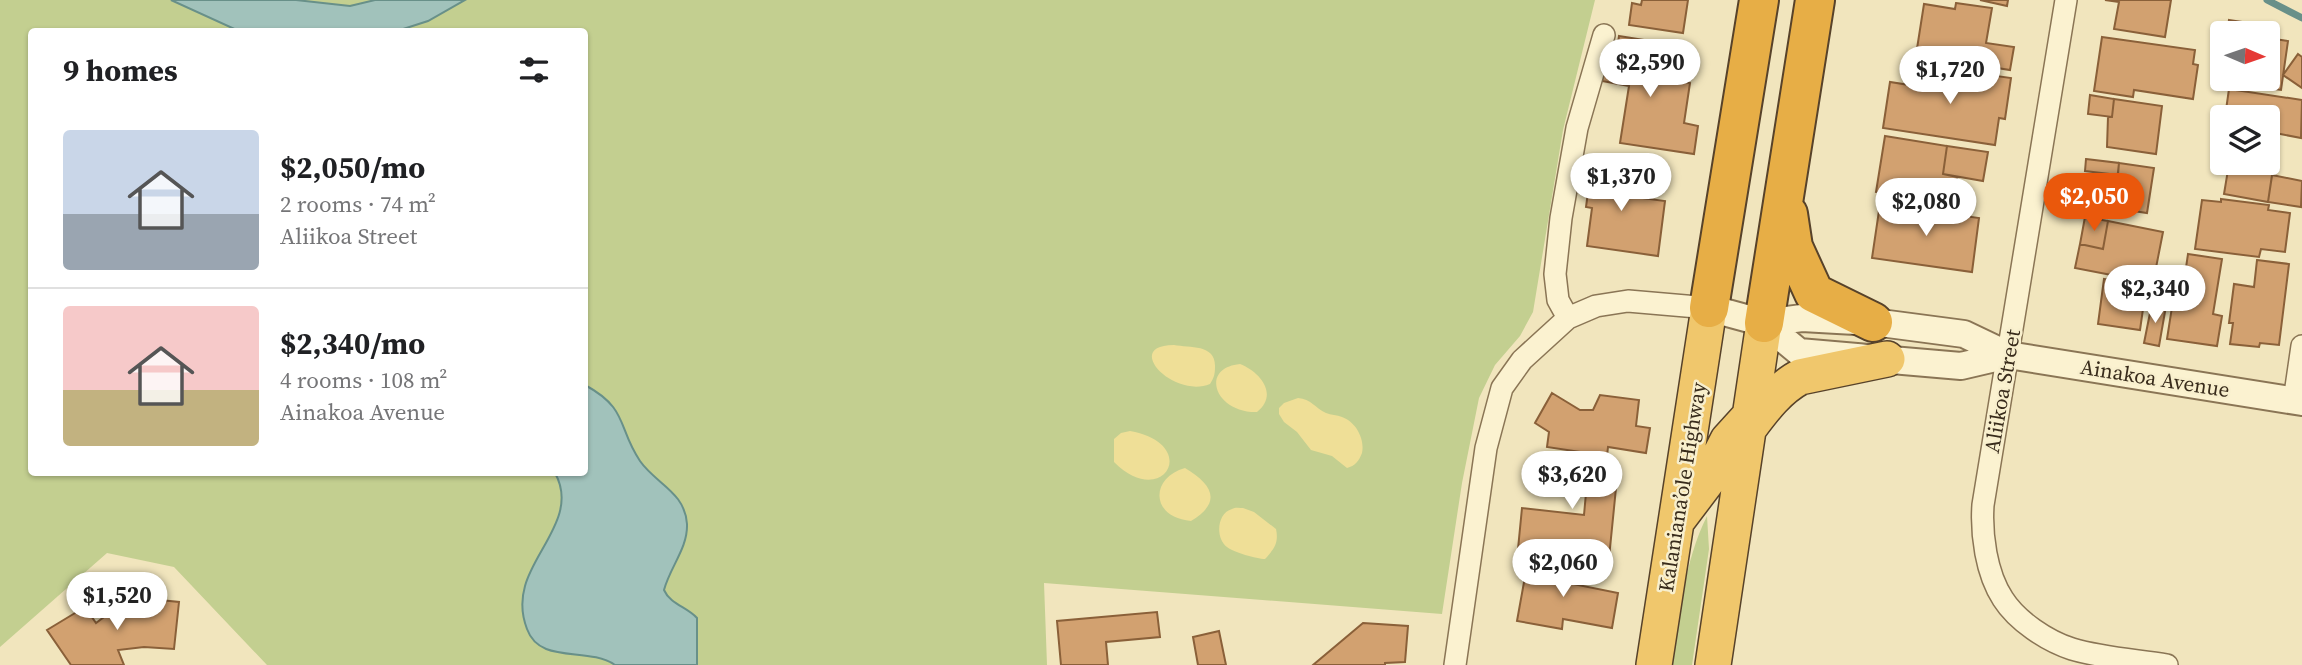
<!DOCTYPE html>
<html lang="en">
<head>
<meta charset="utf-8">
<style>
	body { margin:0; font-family:"Source Serif 4",serif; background:#f6f6f6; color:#202124; height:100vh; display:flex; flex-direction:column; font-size:26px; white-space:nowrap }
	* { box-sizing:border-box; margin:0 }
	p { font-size:23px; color:#757577 }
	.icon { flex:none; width:38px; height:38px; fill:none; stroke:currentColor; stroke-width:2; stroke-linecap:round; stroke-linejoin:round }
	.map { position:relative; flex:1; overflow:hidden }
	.drawer { position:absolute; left:28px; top:28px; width:560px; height:448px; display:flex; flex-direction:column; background:#fff; border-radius:7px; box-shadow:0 2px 5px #0004 }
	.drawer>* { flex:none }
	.needle { width:46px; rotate:92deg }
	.controls { position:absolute; left:2210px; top:21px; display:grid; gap:14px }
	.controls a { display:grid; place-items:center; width:70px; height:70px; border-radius:7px; background:#fff; box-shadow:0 2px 5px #0004; font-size:35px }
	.price { position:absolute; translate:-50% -60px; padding:0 16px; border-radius:24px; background:#fff; color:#222; font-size:23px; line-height:46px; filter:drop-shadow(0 2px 4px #0008) }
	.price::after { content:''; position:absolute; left:50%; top:42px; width:21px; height:16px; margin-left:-10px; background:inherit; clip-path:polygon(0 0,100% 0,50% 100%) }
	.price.current { background:#ea580c; color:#fff }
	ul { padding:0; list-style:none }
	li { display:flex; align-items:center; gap:21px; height:175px; padding:0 35px }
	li+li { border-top:2px solid #e0e0e0 }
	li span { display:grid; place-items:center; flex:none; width:196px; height:140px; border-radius:7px; color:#555 }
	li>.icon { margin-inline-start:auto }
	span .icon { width:84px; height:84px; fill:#fffc; stroke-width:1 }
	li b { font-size:30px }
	h2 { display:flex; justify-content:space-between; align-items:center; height:84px; padding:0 35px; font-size:30px }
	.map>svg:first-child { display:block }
	.green { fill:#c3cf90; fill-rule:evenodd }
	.sand { fill:#efdf97 }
	.water { fill:#a1c2bb; stroke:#689089; stroke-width:2 }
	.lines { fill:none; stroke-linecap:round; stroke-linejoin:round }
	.stream { stroke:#689089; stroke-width:7 }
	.building { fill:#d2a170; stroke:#8a6039; stroke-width:2 }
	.minor-casing { stroke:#8a7555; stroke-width:24 }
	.tertiary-casing { stroke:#8a7555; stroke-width:30 }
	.trunk-casing { stroke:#57422a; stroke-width:38 }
	.motorway-casing { stroke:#57422a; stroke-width:42 }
	.minor { stroke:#fbf2d0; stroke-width:21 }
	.tertiary { stroke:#fbf2d0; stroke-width:26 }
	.trunk { stroke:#f0c76c; stroke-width:35 }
	.motorway { stroke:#e7ae46; stroke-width:38 }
	.labels { text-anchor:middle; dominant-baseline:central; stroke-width:5; stroke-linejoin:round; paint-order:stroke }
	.street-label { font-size:21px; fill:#382b1b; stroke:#f8efcd }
</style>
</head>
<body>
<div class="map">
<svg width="2302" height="665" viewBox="0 0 2302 665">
	<rect width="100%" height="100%" fill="#f1e5bd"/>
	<path class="green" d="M0 0H1595L1563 130 1533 312 1520 336 1495 365 1479 398 1462 483 1442 614 1044 583 1047 665H267L174 567 107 553 0 647ZM32 32H584V472H32Z
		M1707 516 1709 549 1692 665H1671C1680 615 1684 562 1707 516Z"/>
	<path class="sand" d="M1174 345C1190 348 1216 344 1215 367 1215 374 1214 378 1210 384 1173 399 1122 345 1174 345Z
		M1240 364C1260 372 1279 394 1257 412 1215 413 1199 368 1240 364Z
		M1298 398C1311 399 1315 408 1326 413 1331 415 1337 415 1342 417 1356 422 1365 439 1362 453 1359 461 1355 466 1347 468L1332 456 1311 450 1297 432 1284 422 1279 414V408L1284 403Z
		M1130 431C1202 444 1163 511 1114 462V439L1121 433Z
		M1185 468C1212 484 1223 502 1191 521 1150 517 1150 478 1185 468Z
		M1243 508 1254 512 1276 529C1279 543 1274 549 1265 559 1257 559 1233 552 1227 547 1215 538 1217 513 1232 509 1235 507 1240 508 1243 508Z"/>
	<path class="water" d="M171 0H296L350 6 375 0H465L428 21 397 31 241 32Z
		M585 385C629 409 617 427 640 461 656 484 685 492 687 524 688 548 670 567 664 590 670 604 687 607 697 618V665H615C587 646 540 665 527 629 522 616 521 600 525 586 535 549 578 514 555 473L584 472Z"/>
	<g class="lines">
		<path class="stream" d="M2267 0 2302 18"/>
	</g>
	<path class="building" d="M1642 0H1688L1683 33 1629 25 1632 3 1641 5Z
		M1980 0H2008L2007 6Z
		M2105 0H2171L2165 37 2114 29 2119 2Z
		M1956 3 1992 8 1986 43 2014 47 2010 70 1916 55 1924 4 1955 9Z
		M2229 20 2256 24 2255 33H2227Z
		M1619 36 1657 42 1653 62 1666 64 1664 79 1690 83 1684 123 1698 126 1694 154 1620 143 1629 86 1602 81 1606 54 1616 56Z
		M2102 37 2195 50 2193 64 2198 65 2193 99 2134 90 2133 97 2094 91Z
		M2268 38 2288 41 2281 90 2228 83 2229 79H2268Z
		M2298 54 2302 57V88L2283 75Z
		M1926 66 2011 78 2005 119 1999 118 1995 145 1883 128 1890 82 1922 87Z
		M2229 89 2302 100 2301 138 2275 133 2273 142 2268 141V117H2225Z
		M2090 95 2114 99 2112 117 2088 114Z
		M2114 99 2162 106 2156 154 2107 147 2108 117H2112Z
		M1885 136 1947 146 1943 174 1957 177 1953 204 1876 192Z
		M1947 146 1988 152 1983 181 1943 174Z
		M2222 148V163H2268V155L2275 156 2268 202 2224 194 2228 170 2219 169Z
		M1593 155 1624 159 1619 195 1665 201 1658 256 1587 246 1592 208 1586 207Z
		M2086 159 2119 163 2118 175 2085 171Z
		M2119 163 2154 168 2147 213 2101 206 2105 184 2112 185 2113 180 2117 181Z
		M2272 175 2302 181 2301 207 2268 202Z
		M2221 199 2269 205 2268 210 2290 213 2285 252 2261 249 2259 257 2195 249 2202 200 2221 202Z
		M1880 204 1979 218 1972 272 1872 258Z
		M2085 217 2108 221 2103 249 2080 244Z
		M2108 221 2163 232 2153 283 2075 268 2080 244 2103 249Z
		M2188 254 2222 259 2213 314 2222 316 2217 346 2167 339 2172 307 2180 308Z
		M2257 260 2289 264 2279 345 2260 343 2259 347 2230 344 2233 323H2229L2234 284 2254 287Z
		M2104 279 2162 287 2160 305 2144 302 2140 330 2098 324Z
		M2152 303 2166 306 2159 346 2144 343Z
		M1552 393 1580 410H1593L1600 395 1639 400 1636 426 1650 428 1646 453 1608 447 1607 456 1547 447 1549 432 1535 423Z
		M1534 459 1618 468 1609 558 1518 549 1522 508 1584 515 1586 493 1531 487Z
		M1528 560 1570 568 1568 583 1618 593 1612 628 1563 619 1562 629 1517 621Z
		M150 599 179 602 174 649 144 647 118 650 124 665H71L47 630 85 607 96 623 116 608Z
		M1157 612 1160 637 1106 642 1108 665H1061L1057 621Z
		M1363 623 1408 626 1405 662 1385 663V665H1313Z
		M1219 631 1226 665H1198L1193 637Z"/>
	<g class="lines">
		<defs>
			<path id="minor" d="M2066 0 1983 505C1981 534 1986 573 2003 599 2017 621 2047 641 2072 649 2102 658 2136 660 2167 665
				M1568 318 1558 300 1555 274 1561 218 1577 128 1604 35
				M2294 401 2302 346
				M1455 665 1486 448 1502 388 1522 360 1568 318 1596 306 1628 301 1709 308"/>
			<path id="tertiary" d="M1709 308 1764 323 1802 318 1873 322 1964 334 2008 355 2302 402
				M1764 323 1799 352 1961 366 2008 355"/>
			<path id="trunk" d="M1749 428C1764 408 1778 389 1800 377L1887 359
				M1679 518 1707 481 1728 440 1748 418
				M1654 665 1709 308
				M1713 665 1764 323"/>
			<path id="motorway" d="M1788 214 1793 247 1814 293 1873 322
				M1709 308 1759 0
				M1764 323 1815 0"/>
		</defs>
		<use href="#minor" class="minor-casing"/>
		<use href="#tertiary" class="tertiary-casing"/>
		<use href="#trunk" class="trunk-casing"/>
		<use href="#motorway" class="motorway-casing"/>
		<use href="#minor" class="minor"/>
		<use href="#tertiary" class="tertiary"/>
		<use href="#trunk" class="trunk"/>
		<use href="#motorway" class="motorway"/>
	</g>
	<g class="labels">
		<g class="street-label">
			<text transform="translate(2155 378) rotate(9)">Ainakoa Avenue</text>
			<text transform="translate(2002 391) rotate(-80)">Aliikoa Street</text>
			<text transform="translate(1682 487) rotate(-81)">Kalaniana’ole Highway</text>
		</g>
	</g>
</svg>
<div class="controls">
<a><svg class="needle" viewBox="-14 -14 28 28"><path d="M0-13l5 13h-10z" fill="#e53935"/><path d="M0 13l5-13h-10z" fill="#757577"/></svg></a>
<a><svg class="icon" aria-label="layers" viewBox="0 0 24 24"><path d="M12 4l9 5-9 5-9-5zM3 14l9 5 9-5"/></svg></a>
</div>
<b class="price" style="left:1650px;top:99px">$2,590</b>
<b class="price" style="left:1950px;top:106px">$1,720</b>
<b class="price" style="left:1621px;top:213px">$1,370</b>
<b class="price current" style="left:2094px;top:233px">$2,050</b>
<b class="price" style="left:1926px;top:238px">$2,080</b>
<b class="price" style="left:2155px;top:325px">$2,340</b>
<b class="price" style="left:1572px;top:511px">$3,620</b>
<b class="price" style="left:1563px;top:599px">$2,060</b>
<b class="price" style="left:117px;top:632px">$1,520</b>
<section class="drawer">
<h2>9 homes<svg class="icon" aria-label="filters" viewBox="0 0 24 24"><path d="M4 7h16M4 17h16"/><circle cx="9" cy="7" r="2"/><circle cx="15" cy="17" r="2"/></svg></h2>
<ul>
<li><span style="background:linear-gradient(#c9d6e8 60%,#9aa5b1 0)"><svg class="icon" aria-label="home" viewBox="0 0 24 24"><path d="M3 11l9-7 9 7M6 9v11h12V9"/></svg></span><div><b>$2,050/mo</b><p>2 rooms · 74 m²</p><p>Aliikoa Street</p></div></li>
<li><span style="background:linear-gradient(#f6c9c9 60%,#c2b280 0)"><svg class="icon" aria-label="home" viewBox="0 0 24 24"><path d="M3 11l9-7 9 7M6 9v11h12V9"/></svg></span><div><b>$2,340/mo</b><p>4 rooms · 108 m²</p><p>Ainakoa Avenue</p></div></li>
</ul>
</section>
</div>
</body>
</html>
